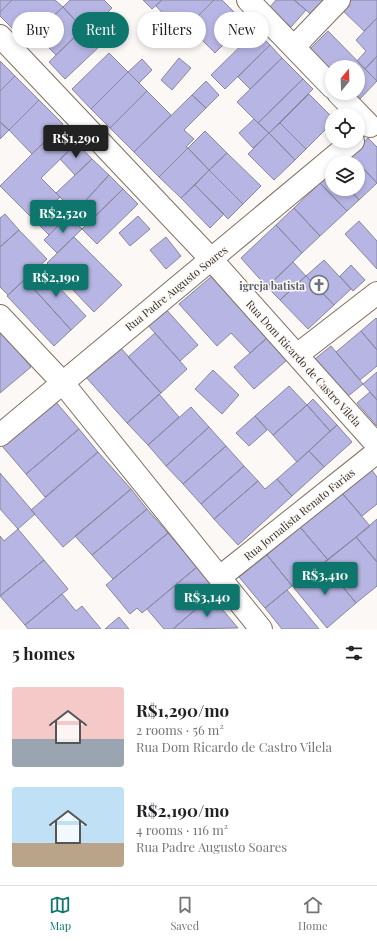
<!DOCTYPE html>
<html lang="en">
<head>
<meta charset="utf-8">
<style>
	body { margin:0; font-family:"Playfair Display",serif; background:#f2f2f2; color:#202124; height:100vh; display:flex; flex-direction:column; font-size:15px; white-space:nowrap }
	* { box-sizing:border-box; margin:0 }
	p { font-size:13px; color:#757577 }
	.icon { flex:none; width:22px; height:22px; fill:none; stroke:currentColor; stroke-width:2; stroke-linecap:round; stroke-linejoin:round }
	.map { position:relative; height:629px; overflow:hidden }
	.drawer { display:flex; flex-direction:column; background:#fff; flex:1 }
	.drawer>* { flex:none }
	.top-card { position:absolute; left:12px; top:12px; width:353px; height:36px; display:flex; gap:8px }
	.needle { width:26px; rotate:19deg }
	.tools { position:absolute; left:325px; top:60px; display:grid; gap:8px }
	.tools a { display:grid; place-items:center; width:40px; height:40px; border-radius:50%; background:#fff; box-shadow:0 2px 6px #0003; font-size:20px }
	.price { position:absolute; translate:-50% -34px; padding:0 9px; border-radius:4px; background:#0f766e; color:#fff; font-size:13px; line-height:26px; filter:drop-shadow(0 1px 2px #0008) }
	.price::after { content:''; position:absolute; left:50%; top:24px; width:12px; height:9px; margin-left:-6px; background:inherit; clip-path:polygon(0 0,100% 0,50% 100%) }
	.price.selected { background:#222; color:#fff }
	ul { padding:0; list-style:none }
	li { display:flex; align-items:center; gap:12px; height:100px; padding:0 12px }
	li span { display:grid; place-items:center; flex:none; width:112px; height:80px; border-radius:4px; color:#555 }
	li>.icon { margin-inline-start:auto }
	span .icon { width:48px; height:48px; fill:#fffc; stroke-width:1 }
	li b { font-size:17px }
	h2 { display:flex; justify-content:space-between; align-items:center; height:48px; padding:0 12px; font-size:17px }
	.pill { padding:0 14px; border-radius:18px; background:#fff; box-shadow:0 2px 6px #0003; font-size:14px; line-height:36px }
	.pill.selected { background:#0f766e; color:#fff }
	.tabs { display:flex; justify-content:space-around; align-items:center; height:56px; border-top:1px solid #e0e0e0; background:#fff; font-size:11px; color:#757577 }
	.tabs a { display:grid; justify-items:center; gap:2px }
	.tabs .selected { color:#0f766e }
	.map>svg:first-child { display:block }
	.building { fill:#b7b5e3; stroke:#88879c }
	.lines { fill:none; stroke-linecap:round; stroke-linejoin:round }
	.minor-casing { stroke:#807061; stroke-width:24 }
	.minor { stroke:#fff; stroke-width:22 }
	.labels { text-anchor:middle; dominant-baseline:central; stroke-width:3; stroke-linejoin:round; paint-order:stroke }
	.worship-label { font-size:11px; font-weight:bold; fill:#5b616d; stroke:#fcf8f5; text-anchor:end }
	.street-label { font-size:11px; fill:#373029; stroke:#fcf8f5 }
</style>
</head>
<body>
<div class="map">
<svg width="377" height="629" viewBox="0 0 377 629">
	<rect width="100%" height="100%" fill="#fcf8f5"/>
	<path class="building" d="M0 0H12L0 12Z
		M12 0H55L63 7 35 34 27 25 18 34 0 16V12Z
		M70 0H104L112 8 87 33 63 7Z
		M143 0H162L152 9Z
		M162 0H214L188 26 177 14 170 21 156 6Z
		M214 0H222L239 17 220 36 226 42 215 53 188 26Z
		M276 0H294L306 10 291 27 269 8Z
		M294 0H327L313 16Z
		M346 0H377V18L364 31 339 7Z
		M63 7 83 29 56 55 35 34Z
		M377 18V56L365 69 357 61 366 51 356 40Z
		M83 29 100 46 65 79 49 62Z
		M256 31 270 45 225 89 211 75Z
		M328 31 377 81 357 102 349 93H358V67H332V76L308 51Z
		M270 45 282 58 250 89 238 77Z
		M109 53 128 72 91 109 72 89Z
		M377 56V81L365 69Z
		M179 58 191 68 172 90 161 80Z
		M282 58 303 79 258 123 237 102Z
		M142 59 152 70 139 83 128 72Z
		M0 61 15 76 0 91Z
		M128 72 147 91 110 128 91 109Z
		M15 76 39 100 9 130 0 122V91Z
		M303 79 313 89 269 133 258 123Z
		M206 81 219 95 206 108 192 95Z
		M147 91 171 115 134 152 110 128Z
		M309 94 332 117V123L306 149 280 123Z
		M192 95 206 108 184 130 194 139 186 147 188 148 159 177 134 152Z
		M39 100 63 124 32 154 9 130Z
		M254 119 269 133 253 148 239 133Z
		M0 122 9 130 0 139Z
		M280 123 306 149 295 160 269 133Z
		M60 126 77 143 41 178 60 197 51 206 64 220 49 235 0 186Z
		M205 131 227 153 209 170 188 148Z
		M269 133 295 160 274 180 248 154Z
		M368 138 377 147V183L350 155Z
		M77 143 92 159 75 175 60 159Z
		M188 148 209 170 181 198 159 177Z
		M227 153 261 186 243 204 209 170Z
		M350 155 358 163H342Z
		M92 159 109 175 75 212 56 193Z
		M358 163 377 183 359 200 349 189H358Z
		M209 170 243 204 228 219 195 185Z
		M332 172V189H349L359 200 347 211 320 183Z
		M109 175 123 189 87 224 75 212Z
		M320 183 347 211 320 236 294 208Z
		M195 185 224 214 210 228 181 198Z
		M123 189 138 204 97 244 82 229Z
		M294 208 320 236 302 253 276 225Z
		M5 214 19 230 0 247V218Z
		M69 215 82 229 57 253 44 240Z
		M138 216 150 229 130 246 119 233Z
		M359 221 377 241V269L345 234Z
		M276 225 302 253 267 287 241 258Z
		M19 230 47 259 8 295 0 287V247Z
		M74 237 122 285 94 312 47 263Z
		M166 237 181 256 166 269 150 250Z
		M324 260 351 289 334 305 306 276Z
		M293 262 306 276 280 300 267 287Z
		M351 265 365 280 353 291 340 276Z
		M39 266 86 316 71 330 25 279Z
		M212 276 267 338 250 353 231 333 217 346 179 304Z
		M306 276 334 305 308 329 280 300Z
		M25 279 71 330 54 346 7 296Z
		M164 307 198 345 180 361 146 323Z
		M376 318 377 319V350L361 331Z
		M0 330 31 367 0 393Z
		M361 331 377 350V366L360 380 336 352Z
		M155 333 187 369 161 393 128 357Z
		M267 338 287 360 254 389 234 367Z
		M119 346 161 393 127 423 85 376Z
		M331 346 363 384 342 401 310 363Z
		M213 370 239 395 222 414 195 389Z
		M377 372V400L363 384Z
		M289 386 307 405 273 435 255 416Z
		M370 392 377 400V426L357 403Z
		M159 394 179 417 148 445 127 423Z
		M313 399 337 425 330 431 307 405Z
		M55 401 79 429 26 474 2 446Z
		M307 405 330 431 297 462 273 435Z
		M191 407 209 427 166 466 148 445Z
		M255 416 267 430 249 446 236 433Z
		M337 425 352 442 324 467 309 451Z
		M209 427 226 446 183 484 166 466Z
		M79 429 98 452 45 497 26 474Z
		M226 446 244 466 201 504 183 484Z
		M309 451 324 467 292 496 277 479Z
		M98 452 131 489 63 547 31 510Z
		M244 466 258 481 214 519 201 504Z
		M371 469 377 477V504L362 516 342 493Z
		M0 473 35 514 18 529 0 509Z
		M277 479 292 496 238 545 214 519 258 481 265 489Z
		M131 489 147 509 92 555 75 536Z
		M342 493 370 526 328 560 300 527Z
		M147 509 168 533 113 579 92 555Z
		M377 519V562L356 537Z
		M300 527 328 560 294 588 267 555Z
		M18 529 44 560 0 596V536L4 541Z
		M168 533 197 567 142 613 137 608 130 614 106 585Z
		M356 537 377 562V586L356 603 323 563Z
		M267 555 292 586 265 608 239 577Z
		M44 560 68 589 25 625 0 596Z
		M323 563 356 603 327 628 294 588Z
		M197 567 217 591 173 629H164L147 609Z
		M287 590 319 629H282L265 608Z
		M62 594 76 611 82 606 101 629H28L25 625Z
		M211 596 238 628 173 629Z
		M119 617 129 629H105Z"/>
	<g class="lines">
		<defs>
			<path id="minor" d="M248 0 332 87
				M0 36 211 259 377 445
				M294 47 339 0
				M338 93 370 126
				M0 316 62 382 261 629
				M297 355 377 293
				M0 435 353 141
				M220 577 377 452"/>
		</defs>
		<use href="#minor" class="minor-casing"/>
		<use href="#minor" class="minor"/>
	</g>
	<defs>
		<symbol id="church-ring" viewBox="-11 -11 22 22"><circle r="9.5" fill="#fcf8f5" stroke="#6b7280" stroke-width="1.5"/><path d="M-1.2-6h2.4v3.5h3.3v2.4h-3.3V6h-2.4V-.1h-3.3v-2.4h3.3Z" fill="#6b7280"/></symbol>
	</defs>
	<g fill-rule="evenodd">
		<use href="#church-ring" x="308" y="274" width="22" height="22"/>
	</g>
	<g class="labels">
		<g class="worship-label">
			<text x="305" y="285">igreja batista</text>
		</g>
		<g class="street-label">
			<text transform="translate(176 288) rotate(-39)">Rua Padre Augusto Soares</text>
			<text transform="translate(304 363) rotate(48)">Rua Dom Ricardo de Castro Vilela</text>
			<text transform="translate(299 514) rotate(-39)">Rua Jornalista Renato Farias</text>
		</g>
	</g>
</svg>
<div class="tools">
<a><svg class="needle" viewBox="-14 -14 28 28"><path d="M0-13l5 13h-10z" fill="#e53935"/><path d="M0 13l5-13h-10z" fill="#757577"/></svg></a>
<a><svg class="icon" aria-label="locate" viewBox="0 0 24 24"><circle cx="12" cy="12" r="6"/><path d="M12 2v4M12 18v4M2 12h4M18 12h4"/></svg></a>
<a><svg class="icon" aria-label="layers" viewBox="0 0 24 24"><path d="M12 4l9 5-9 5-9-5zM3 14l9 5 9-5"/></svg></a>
</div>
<b class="price selected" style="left:76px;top:159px">R$1,290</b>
<b class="price" style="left:63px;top:234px">R$2,520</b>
<b class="price" style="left:56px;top:298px">R$2,190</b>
<b class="price" style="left:325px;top:596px">R$3,410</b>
<b class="price" style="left:207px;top:618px">R$3,140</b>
<div class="top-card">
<a class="pill">Buy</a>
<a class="pill selected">Rent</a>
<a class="pill">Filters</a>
<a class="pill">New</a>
</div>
</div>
<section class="drawer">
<h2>5 homes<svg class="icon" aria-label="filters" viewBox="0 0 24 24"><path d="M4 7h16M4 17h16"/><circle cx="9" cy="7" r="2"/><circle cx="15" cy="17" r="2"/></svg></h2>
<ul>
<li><span style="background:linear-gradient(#f6c9c9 65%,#9aa5b1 0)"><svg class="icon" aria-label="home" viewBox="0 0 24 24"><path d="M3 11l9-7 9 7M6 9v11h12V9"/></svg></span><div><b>R$1,290/mo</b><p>2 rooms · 56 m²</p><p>Rua Dom Ricardo de Castro Vilela</p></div></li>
<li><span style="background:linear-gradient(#bfe0f5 70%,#b9a48a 0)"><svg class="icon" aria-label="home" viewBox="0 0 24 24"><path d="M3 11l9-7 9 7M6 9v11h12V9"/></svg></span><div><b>R$2,190/mo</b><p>4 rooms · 116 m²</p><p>Rua Padre Augusto Soares</p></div></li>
</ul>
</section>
<nav class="tabs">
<a class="selected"><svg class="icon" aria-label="map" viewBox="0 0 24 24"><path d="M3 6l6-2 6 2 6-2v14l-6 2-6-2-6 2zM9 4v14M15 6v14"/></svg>Map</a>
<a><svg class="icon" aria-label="saved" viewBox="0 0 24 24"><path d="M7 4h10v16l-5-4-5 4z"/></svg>Saved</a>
<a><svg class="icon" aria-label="home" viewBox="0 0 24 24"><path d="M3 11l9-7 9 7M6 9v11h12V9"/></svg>Home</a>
</nav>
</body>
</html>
